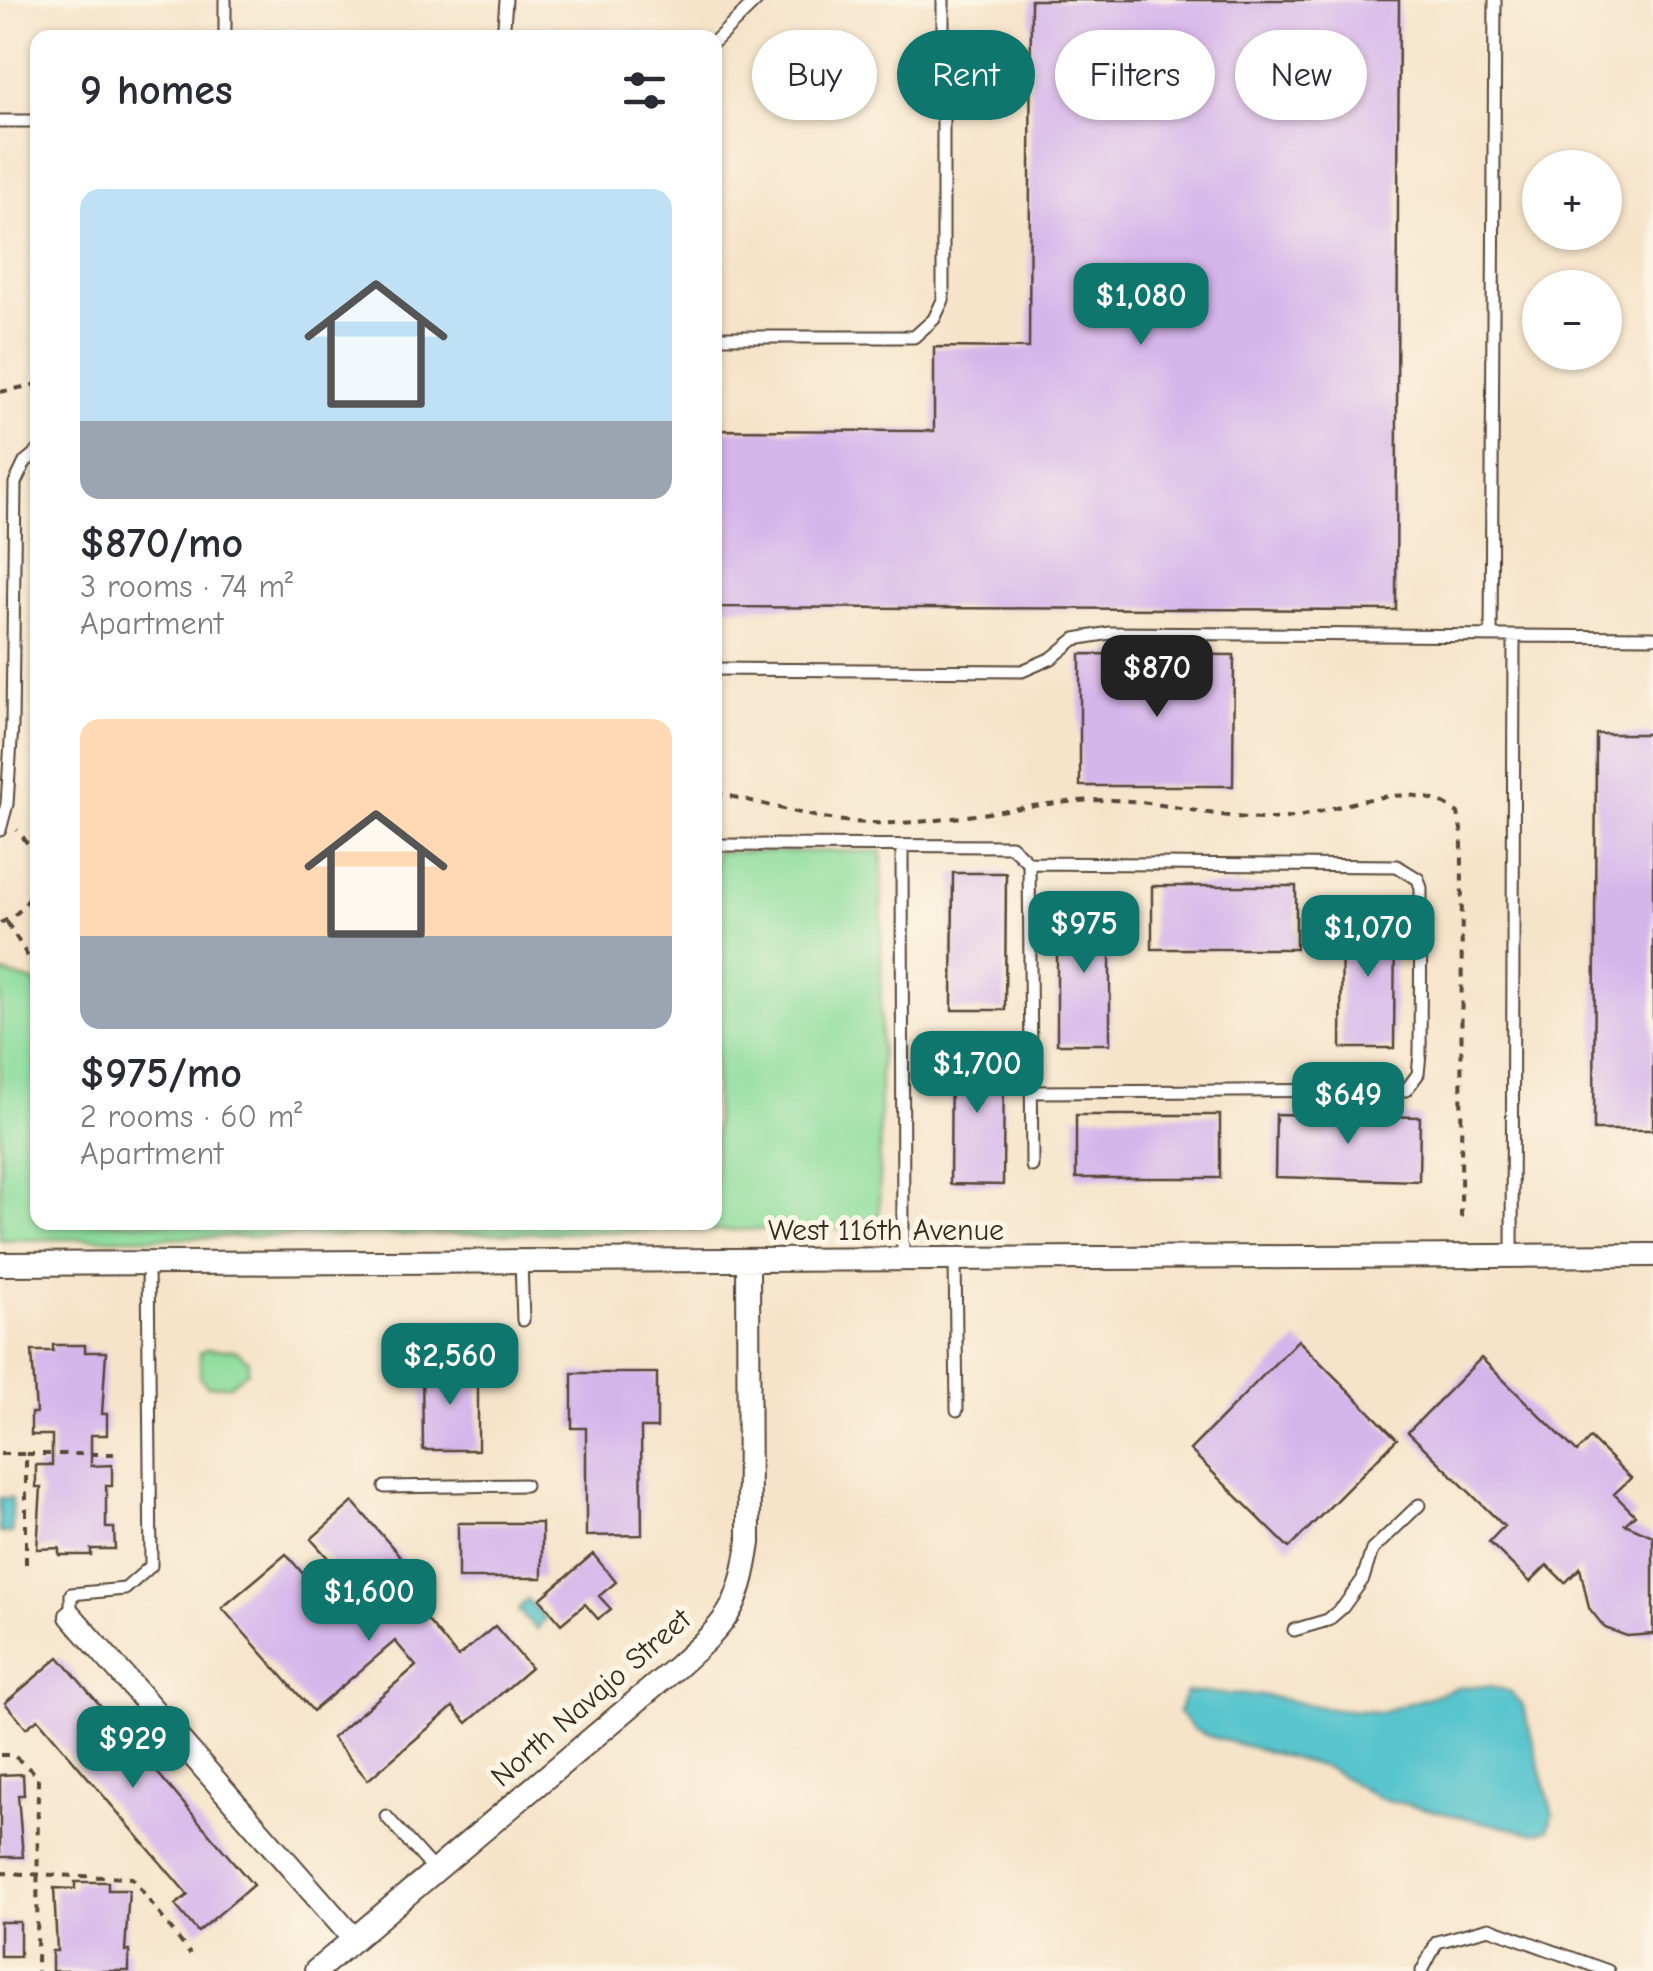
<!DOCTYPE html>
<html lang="en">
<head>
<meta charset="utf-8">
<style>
	body { margin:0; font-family:"Comic Neue",sans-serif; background:#f7f7f7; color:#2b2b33; height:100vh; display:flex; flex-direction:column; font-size:38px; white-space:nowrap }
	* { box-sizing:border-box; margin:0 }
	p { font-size:32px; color:#7c7c81 }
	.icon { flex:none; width:55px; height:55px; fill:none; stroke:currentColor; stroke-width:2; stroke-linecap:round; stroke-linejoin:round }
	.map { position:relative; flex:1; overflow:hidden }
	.side { position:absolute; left:30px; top:30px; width:692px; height:1200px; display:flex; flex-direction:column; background:#fff; border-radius:20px; box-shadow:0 2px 8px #0004 }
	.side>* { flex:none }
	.guide { position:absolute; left:752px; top:30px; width:750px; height:90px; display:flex; gap:20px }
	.controls { position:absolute; left:1522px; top:150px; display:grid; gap:20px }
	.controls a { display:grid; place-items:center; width:100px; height:100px; border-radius:50%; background:#fff; box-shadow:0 2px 8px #0004; font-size:50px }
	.price { position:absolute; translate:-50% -85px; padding:0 22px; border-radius:20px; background:#0f766e; color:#fff; font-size:32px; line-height:65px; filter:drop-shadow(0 2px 5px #0008) }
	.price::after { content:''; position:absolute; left:50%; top:60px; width:30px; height:22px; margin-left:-15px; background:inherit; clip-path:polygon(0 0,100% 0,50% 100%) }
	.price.on { background:#222; color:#fff }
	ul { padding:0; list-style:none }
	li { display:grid; align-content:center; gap:20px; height:530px; padding:0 50px }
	li span { display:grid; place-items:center; height:310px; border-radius:20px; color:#555 }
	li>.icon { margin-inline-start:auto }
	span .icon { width:180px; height:180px; fill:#fffc; stroke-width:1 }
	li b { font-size:42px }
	h2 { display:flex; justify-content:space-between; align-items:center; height:120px; padding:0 50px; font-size:42px }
	.pill { padding:0 35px; border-radius:45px; background:#fff; box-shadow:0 2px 8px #0004; font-size:35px; line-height:90px }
	.pill.on { background:#0f766e; color:#fff }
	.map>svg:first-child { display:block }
	.green { fill:#8ddd9d; stroke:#64845e; stroke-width:2.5 }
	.water { fill:#58c5cd; stroke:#4a7876; stroke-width:2.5 }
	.building { fill:#d6b5eb }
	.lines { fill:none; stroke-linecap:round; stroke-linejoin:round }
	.lane-casing { stroke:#574638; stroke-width:15 }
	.street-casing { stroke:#574638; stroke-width:26 }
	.path { stroke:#574638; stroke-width:4; stroke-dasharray:8 8; stroke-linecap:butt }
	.lane { stroke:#fff; stroke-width:11 }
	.street { stroke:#fff; stroke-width:22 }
	.labels { text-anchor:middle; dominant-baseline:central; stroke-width:10; stroke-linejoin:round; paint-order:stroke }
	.street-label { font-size:30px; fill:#3b2a1e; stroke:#fcf5e5 }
</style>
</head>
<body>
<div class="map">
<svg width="1653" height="1971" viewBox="0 0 1653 1971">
	<rect width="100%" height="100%" fill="#fcf5e5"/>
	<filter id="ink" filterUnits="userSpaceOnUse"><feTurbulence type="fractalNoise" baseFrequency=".01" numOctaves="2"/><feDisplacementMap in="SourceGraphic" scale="20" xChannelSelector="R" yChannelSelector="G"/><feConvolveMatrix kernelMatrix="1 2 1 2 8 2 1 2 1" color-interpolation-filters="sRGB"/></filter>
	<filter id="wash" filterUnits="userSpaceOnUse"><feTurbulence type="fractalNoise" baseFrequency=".0048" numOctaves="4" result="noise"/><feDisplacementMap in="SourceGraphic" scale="40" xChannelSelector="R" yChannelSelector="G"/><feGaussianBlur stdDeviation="2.25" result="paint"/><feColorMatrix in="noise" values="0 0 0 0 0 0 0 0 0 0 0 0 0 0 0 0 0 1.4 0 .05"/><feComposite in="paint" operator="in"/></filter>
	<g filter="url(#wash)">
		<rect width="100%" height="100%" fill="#f6e4ca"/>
		<path class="green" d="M882 851 879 1228 0 1240V972L37 983 38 1222H715V852Z
			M206 1349 236 1350 248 1360V1371L230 1385 208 1386 200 1378V1353Z"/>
		<path class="water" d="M0 1498H12V1533H0Z
			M527 1599 545 1619 537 1630 518 1610Z
			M1487 1686 1510 1692 1523 1706 1553 1814 1548 1830 1532 1833 1378 1798 1328 1768 1208 1736 1193 1729 1178 1712 1186 1692 1266 1696 1332 1709 1381 1712 1457 1688Z"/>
		<g id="blocks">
			<path class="building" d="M1031 0H1399L1396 610 715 607V430L934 431V347L1029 348Z
				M1080 654 1234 655 1233 786H1080Z
				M1596 734H1653V1130H1594Z
				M953 873H1006L1005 1010H952Z
				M1152 886H1296V949H1152Z
				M1057 907H1110V1044H1057Z
				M1342 911 1395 912 1394 1048H1341Z
				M951 1048H1004L1003 1185 950 1184Z
				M1276 1114 1420 1117 1419 1181 1275 1177Z
				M1076 1115H1220V1178H1076Z
				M1298 1340 1397 1439 1289 1548 1190 1450Z
				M53 1345H85V1352H106L102 1414H107V1435H91V1466L112 1465V1486H106V1528H114L115 1549H91V1555H59V1548L37 1549 41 1487H36V1465H52V1435H31V1413H36L32 1351H53Z
				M1481 1358 1577 1452 1590 1438 1631 1478 1614 1494 1635 1515 1625 1524 1653 1536V1634L1627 1636 1605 1628 1589 1608 1580 1568 1565 1583 1547 1565 1530 1582 1489 1542 1504 1526 1408 1432Z
				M422 1366H478V1450H423Z
				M572 1373H657V1428H641L642 1535 586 1536V1428H572Z
				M353 1502 408 1565 393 1579 458 1657 495 1626 531 1668 467 1723 453 1707 368 1780 332 1738 416 1666 395 1641 313 1711 222 1608 286 1554 339 1616 362 1596 311 1539Z
				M458 1523H542V1578H458Z
				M593 1554 616 1582 599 1596 611 1609 598 1619 585 1604 561 1624 540 1599Z
				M59 1657 253 1885 198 1932 175 1905 188 1895 38 1719 26 1728 5 1703Z
				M23 1774 24 1795H18L23 1857H0V1775Z
				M75 1882H108V1890H129L125 1951H129V1971H52V1951H57L54 1888 75 1889Z
				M0 1922H20V1956H0Z"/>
		</g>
	</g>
	<g filter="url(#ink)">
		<use href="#blocks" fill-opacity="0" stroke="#574638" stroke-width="2.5"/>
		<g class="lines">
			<defs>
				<path id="lane" d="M225 0V38
					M503 38 506 0
					M715 41 757 0
					M0 121H38
					M715 337H914L934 319 943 300V0
					M1491 636 1495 0
					M715 669 1022 671 1052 658 1075 639 1110 633 1653 637
					M0 830 7 804 12 725 15 483 25 462 38 451
					M715 845 1011 846 1029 863 1032 1166
					M902 846 903 1259
					M1029 863 1397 866 1418 879 1421 888 1420 1054 1418 1074 1406 1090 1031 1092
					M1512 1256 1514 637
					M955 1260 957 1410
					M521 1261 523 1320
					M385 1487 525 1485
					M71 1616V1594L125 1589 151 1566 148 1264
					M1294 1630 1328 1620 1343 1607 1363 1579 1372 1550 1419 1505
					M386 1816 434 1870
					M1422 1971 1437 1942 1489 1928 1608 1971"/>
				<path id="street" d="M0 1264 1653 1255
					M71 1616 353 1938
					M316 1971 677 1667C727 1622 739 1611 749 1543L748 1261"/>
			</defs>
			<use href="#lane" class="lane-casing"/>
			<use href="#street" class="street-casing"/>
			<path class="path" d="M0 392 38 384
				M715 793C768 803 818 822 872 823 952 826 1028 800 1107 800 1163 800 1218 820 1274 819 1333 817 1404 771 1458 813L1462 835 1461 1222
				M7 922 38 973
				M0 923C40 907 46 860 17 830
				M0 1454H26V1564
				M26 1454H121
				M0 1755H13L38 1776 37 1971
				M0 1873 132 1878 190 1954"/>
			<use href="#lane" class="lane"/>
			<use href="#street" class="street"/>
		</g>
	</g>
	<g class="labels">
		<g class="street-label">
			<text x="886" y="1230">West 116th Avenue</text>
			<text transform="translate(591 1698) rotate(-41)">North Navajo Street</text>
		</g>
	</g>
</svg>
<div class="controls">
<a>+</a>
<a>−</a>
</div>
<b class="price" style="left:1141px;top:348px">$1,080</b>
<b class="price on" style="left:1157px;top:720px">$870</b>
<b class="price" style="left:1084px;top:976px">$975</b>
<b class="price" style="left:1368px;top:980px">$1,070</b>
<b class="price" style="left:977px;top:1116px">$1,700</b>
<b class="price" style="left:1348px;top:1147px">$649</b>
<b class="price" style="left:450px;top:1408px">$2,560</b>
<b class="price" style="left:369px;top:1644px">$1,600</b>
<b class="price" style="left:133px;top:1791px">$929</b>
<div class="guide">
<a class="pill">Buy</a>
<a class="pill on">Rent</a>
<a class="pill">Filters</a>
<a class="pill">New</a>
</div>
<section class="side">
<h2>9 homes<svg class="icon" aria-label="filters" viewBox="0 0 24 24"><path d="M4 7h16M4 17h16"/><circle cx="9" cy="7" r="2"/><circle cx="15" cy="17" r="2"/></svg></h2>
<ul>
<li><span style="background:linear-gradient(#bfe0f5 75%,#9aa5b1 0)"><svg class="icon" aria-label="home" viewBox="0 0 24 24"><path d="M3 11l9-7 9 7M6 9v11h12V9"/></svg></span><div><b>$870/mo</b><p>3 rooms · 74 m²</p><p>Apartment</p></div></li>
<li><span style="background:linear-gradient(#ffd9b3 70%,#9aa5b1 0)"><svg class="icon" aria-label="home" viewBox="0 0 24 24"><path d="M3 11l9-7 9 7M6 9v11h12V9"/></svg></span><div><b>$975/mo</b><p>2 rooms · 60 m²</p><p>Apartment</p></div></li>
</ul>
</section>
</div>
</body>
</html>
